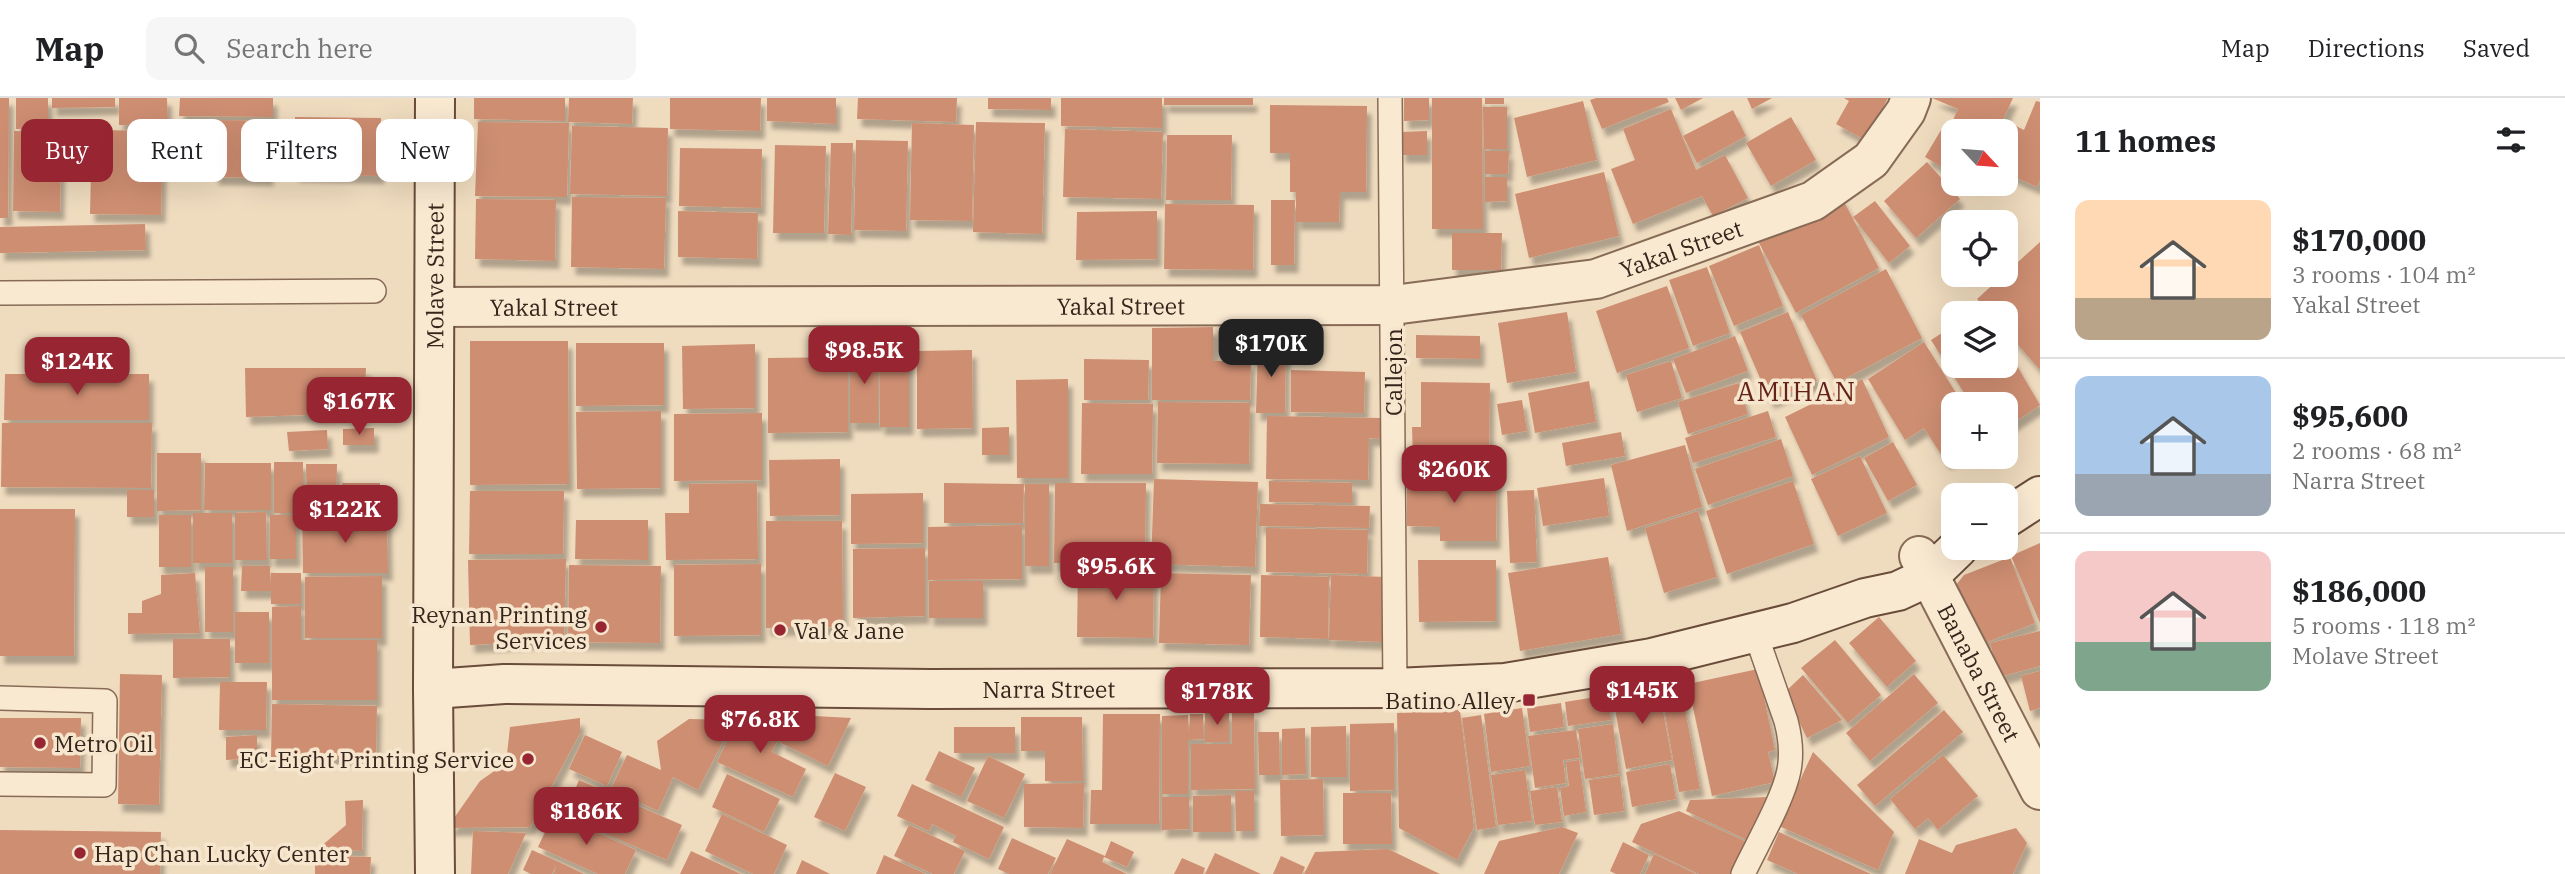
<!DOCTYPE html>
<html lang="en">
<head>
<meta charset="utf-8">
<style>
	body { margin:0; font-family:"IBM Plex Serif",serif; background:#f6f6f6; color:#202124; height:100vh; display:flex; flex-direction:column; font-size:26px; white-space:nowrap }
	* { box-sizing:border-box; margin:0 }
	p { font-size:23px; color:#757577 }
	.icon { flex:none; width:38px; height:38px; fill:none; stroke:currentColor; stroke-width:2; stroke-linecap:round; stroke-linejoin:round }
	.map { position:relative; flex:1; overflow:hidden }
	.sheet { display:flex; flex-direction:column; background:#fff; width:525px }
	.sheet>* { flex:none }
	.guide { position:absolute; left:21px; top:21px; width:665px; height:63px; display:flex; gap:14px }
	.needle { width:46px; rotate:116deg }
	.fabs { position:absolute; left:1941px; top:21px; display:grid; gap:14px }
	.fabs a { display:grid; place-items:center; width:77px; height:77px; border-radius:14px; background:#fff; box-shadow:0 7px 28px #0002; font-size:35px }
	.price { position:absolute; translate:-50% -60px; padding:0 16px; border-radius:14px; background:#982532; color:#fff; font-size:23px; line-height:46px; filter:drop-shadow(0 2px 4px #0008) }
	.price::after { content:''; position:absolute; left:50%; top:42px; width:21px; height:16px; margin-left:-10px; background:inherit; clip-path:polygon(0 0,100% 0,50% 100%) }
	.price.on { background:#222; color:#fff }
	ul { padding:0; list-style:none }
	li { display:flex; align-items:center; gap:21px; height:175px; padding:0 35px }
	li+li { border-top:2px solid #e0e0e0 }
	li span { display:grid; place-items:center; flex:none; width:196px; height:140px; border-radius:14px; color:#555 }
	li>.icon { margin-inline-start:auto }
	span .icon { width:84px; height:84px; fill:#fffc; stroke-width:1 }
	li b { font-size:30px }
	h2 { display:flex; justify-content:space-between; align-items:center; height:84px; padding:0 35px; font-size:30px }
	.pill { padding:0 24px; border-radius:14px; background:#fff; box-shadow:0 7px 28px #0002; font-size:24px; line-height:63px }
	.pill.on { background:#982532; color:#fff }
	header { display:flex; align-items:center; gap:42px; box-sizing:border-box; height:98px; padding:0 35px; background:#fff; border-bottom:2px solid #e0e0e0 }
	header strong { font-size:33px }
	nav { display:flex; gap:38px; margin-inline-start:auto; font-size:24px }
	.search { width:490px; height:63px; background:#f6f6f6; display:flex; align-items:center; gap:18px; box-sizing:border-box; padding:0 24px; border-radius:14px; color:#757577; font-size:26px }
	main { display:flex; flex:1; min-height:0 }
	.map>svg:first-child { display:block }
	.building { fill:#ce8e72; filter:url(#shadow) }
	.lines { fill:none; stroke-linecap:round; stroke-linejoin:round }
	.lane-casing { stroke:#876b56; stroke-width:26 }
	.street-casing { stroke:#876b56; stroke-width:42 }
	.secondary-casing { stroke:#694c3a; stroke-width:42 }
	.lane { stroke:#fae9d1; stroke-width:23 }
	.street { stroke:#fae9d1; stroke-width:38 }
	.secondary { stroke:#fae9d1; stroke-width:38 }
	.poi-dot { fill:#982532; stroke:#f6e6cd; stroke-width:2.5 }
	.labels { text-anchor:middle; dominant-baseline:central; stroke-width:7; stroke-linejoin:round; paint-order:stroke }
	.street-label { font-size:23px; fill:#36251b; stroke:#f6e6cd }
	.poi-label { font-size:23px; fill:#36251b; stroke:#f6e6cd; text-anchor:end }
	.quarter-label { font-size:26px; letter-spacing:2px; fill:#64211a; stroke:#f6e6cd }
</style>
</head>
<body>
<header>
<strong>Map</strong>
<div class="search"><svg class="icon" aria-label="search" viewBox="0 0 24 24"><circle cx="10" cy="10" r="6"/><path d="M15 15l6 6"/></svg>Search here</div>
<nav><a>Map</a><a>Directions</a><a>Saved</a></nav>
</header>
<main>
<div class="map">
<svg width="2040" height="776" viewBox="0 0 2040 776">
	<defs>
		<filter id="shadow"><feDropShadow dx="4.5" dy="8" stdDeviation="2" flood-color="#0004"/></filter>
	</defs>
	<rect width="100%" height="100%" fill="#efdbbe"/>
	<path class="building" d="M0 0H9L8 120H0Z
		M16 0H48V30L16 31Z
		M52 0H115V9L52 10Z
		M119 0H167L168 26 119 27Z
		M180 0H273V19L179 18Z
		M474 0H565V23L474 21Z
		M569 0H633L632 26 568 24Z
		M670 0H761L760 33 670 31Z
		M767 0H836V26L767 23Z
		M858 0H957L956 24 857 21Z
		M988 0H1051V12L988 11Z
		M1061 0H1162V30L1061 28Z
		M1164 0H1253V7H1164Z
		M1404 0H1429V22L1404 23Z
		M1432 0H1482L1483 131H1432Z
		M1485 0H1504V6H1485Z
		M1596 0H1667L1669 4 1602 31 1590 2Z
		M1675 0H1703L1681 12Z
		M1747 0H1772L1752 11Z
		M1844 0H1888L1865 42 1836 26 1849 3Z
		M1932 0H2013L1998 33H1953V36L1948 33 1958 11Z
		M1583 3 1597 62 1527 79 1514 20Z
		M2036 3 2040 4V82L2037 89 2006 75 2004 33 2008 24 2024 32Z
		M1270 7 1367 8 1366 94H1340L1339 124H1296V94H1290V55H1270Z
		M1483 9H1507V51H1484Z
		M1671 11 1696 72 1725 57 1748 100 1713 118 1702 98 1633 126 1611 71 1635 62 1623 31Z
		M1733 12 1746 38 1697 65 1683 38Z
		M295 19 381 20 380 78 295 76Z
		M1791 19 1816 62 1771 88 1746 45Z
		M215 22 269 23V80L214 79Z
		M478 24 569 25 567 99 475 98Z
		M976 24 1045 25 1042 136 973 134Z
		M912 25 974 27 972 123 910 122Z
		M572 28 668 30 667 98 570 96Z
		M1065 31 1163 34 1161 101 1063 99Z
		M92 32 163 33 161 117 90 116Z
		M1941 32 1953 39V76L1925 59Z
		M14 33 61 34 60 114 13 113Z
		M1427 33V57H1401V34Z
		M1167 37H1232L1231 102H1166Z
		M856 42 908 43 906 133 854 132Z
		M831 45H853L851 137 828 136Z
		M775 47 826 48 824 135H773Z
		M680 50 762 51 761 110 679 108Z
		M1485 53H1509L1508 76H1485Z
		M1927 64 1960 101 1916 140 1884 103Z
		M1604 74 1619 138 1529 160 1515 96Z
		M1485 79H1507V103L1485 104Z
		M1841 98 1879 170 1796 215 1758 143Z
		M572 99 666 100 664 171 571 169Z
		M476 101 556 102 555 163 475 161Z
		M1271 102H1295L1294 167H1271Z
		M1875 103 1910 148 1889 165 1853 119Z
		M1165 106 1254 107 1253 172 1164 171Z
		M678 113 758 115 757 161 678 159Z
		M1157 113V161L1076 162 1077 114Z
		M145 126 146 152 0 155V129Z
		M1452 135H1502L1501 172H1452Z
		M2040 144V272L2006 233V215H1990L1977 201Z
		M1759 147 1783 208 1734 228 1709 168Z
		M1707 169 1730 235 1693 248 1669 182Z
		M1886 171 1922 240 1837 285 1801 217Z
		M1667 188 1689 250 1617 275 1596 213Z
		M1567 214 1576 274 1507 285 1498 225Z
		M1788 214 1817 283 1770 303 1740 234Z
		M1953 228V268H2006V249L2040 307 2006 330V306H1971L1931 242Z
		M1213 229V263H1251L1250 302H1152V230Z
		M1416 237 1480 238V261L1416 260Z
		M1735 238 1748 273 1686 295 1673 261Z
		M470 243H568L569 386 470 387Z
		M1924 244 1963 306H1953V360L1946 364 1924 330 1905 342 1868 281Z
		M576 245H664V307L576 308Z
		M755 246V310L683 311 682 248Z
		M1258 246 1286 247 1285 315H1256Z
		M879 250H909V329H880Z
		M850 252H878V325H850Z
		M972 252 973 330 917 331V253Z
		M848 259V334L768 335V260Z
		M1084 261 1149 262 1148 302H1084Z
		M1671 263 1682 300 1637 314 1626 277Z
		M245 270H366L364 315 246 319Z
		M1291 272 1365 274 1364 315 1291 314Z
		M5 276H149V322H4Z
		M1068 281V380H1017L1016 282Z
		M1862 281 1889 339 1812 377 1785 319Z
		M1589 283 1596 324 1535 335 1528 295Z
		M1421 284 1490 285 1489 362 1413 361 1412 329H1421Z
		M1739 285 1748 316 1688 336 1678 304Z
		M1522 302 1527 333 1502 337 1497 306Z
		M1158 304 1250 305 1249 366 1157 365Z
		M1082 305 1153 306 1152 376H1081Z
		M661 313V390L577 391 576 314Z
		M1768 313 1776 339 1693 365 1685 340Z
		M762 315V382L674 383V316Z
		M1267 318 1382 320 1381 341 1369 340 1368 382 1266 381Z
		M2 325H152L151 390 1 389Z
		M1009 329V357H982V330Z
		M374 330V347H343V331Z
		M327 332 328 351 289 353 287 334Z
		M1621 334 1625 358 1566 368 1562 345Z
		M1781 341 1793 378 1708 407 1695 371Z
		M1893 344 1917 387 1888 403 1864 360Z
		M1685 347 1702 409 1627 433 1611 367Z
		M157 355H201V412L157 413Z
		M1860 358 1887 415 1838 438 1811 381Z
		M840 361V417L770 418 769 362Z
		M274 364H303V415H274Z
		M205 365H271V412H204Z
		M306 366H337L336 415H307Z
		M1407 376 1497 377 1496 443H1440V429L1407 428Z
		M1604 380 1609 418 1543 428 1537 390Z
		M1154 381 1258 384 1255 469 1151 466Z
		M1269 383 1352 385V405L1269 404Z
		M1793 383 1814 446 1727 476 1706 413Z
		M342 385H380V414H342Z
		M757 385 758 461 666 462 665 415H689V386Z
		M944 385 1024 386 1023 425H944Z
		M1055 385H1146L1145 465H1054Z
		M1025 386H1049V468H1025Z
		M127 392H154V419H127Z
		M1534 392 1537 464 1510 465 1507 393Z
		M470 393H564L563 456H469Z
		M923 395V445L851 446V396Z
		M1260 406 1370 408 1369 430 1259 428Z
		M0 411H75L74 558H0Z
		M1698 413 1717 479 1664 495 1645 430Z
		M266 414 267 462H235V415Z
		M193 415H232V465H193Z
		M159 417H191V469H159Z
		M270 417H296V461H270Z
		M302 418H387L388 475H303Z
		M576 422H648V462L575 461Z
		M766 423H842L843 529 766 530Z
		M1022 427V481L928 482V429Z
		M1266 430 1368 432 1367 476 1266 474Z
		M2040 445V525L2011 458Z
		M925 450V518L853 520V451Z
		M1608 459 1621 536 1520 553 1508 475Z
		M2010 459 2035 525 1980 547 1956 487 1964 477Z
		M566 461 564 542 470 547 468 462Z
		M1418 462H1496V523L1419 524Z
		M761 466V537L674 538V467Z
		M569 467 661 468 660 545 568 544Z
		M242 468H270V487L271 475H301V506H271V493H241Z
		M205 469H233V534H205Z
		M1078 469 1154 470 1153 540 1077 539Z
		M195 475 200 535 128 536V515H142V503L161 496V477Z
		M1161 475 1251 477 1249 547 1159 545Z
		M1261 477 1329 479 1328 541 1260 539Z
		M1331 477 1386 479 1384 544 1329 542Z
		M382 478V540H305V479Z
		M929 483H983V520H929Z
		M301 508V542H377V602H272V509Z
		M235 514H269V565H235Z
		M1879 519 1916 563 1887 589 1849 545Z
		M2040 533V568L1999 579 1990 545Z
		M173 541H230V579L173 580Z
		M1835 542 1881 597 1848 625 1801 570Z
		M1758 571 1775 652 1768 654 1775 684 1712 698 1688 586Z
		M2040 573V610L2030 613 2021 578Z
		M120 576 162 577 159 707 118 706Z
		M1914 576 1938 605 1870 663 1846 635Z
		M1803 577 1842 622 1807 640 1785 594Z
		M1679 579 1700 691 1679 694 1659 583Z
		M220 584H267L266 632H219Z
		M1658 586 1672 662 1626 671 1612 595Z
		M1608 597 1611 622 1568 628 1565 604Z
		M1561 605 1564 629 1530 634 1527 610Z
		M272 606 377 608 376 660 271 659Z
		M1522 610 1530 668 1491 674 1484 616Z
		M1460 612 1474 729 1457 762 1399 730 1397 615Z
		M1944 612 1963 634 1875 708 1857 687Z
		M1254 613 1255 691 1191 692V646H1232V614Z
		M1205 614H1229V644H1205Z
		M1103 616H1160L1159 726H1090L1091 692H1102Z
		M1190 616H1203L1204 641 1188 642V696H1162V618L1188 617 1189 634Z
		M746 617 757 618 783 630 772 654 806 671 793 699 717 664 738 620Z
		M796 617 851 620 828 668 779 644 789 623Z
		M1481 617 1496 729 1477 732 1462 620Z
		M1021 619H1082L1083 683H1045V653H1021Z
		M0 620H81L80 670 0 669Z
		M580 620V635L530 729 447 730 480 683 506 665 510 629Z
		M689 621 734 622 698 692 673 679 658 713 611 691 627 657 661 672 657 643Z
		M1394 625V692L1350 693V626Z
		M1613 626 1619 676 1585 681 1578 631Z
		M1346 628 1347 679H1311V629Z
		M954 629H1015V655H954Z
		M1305 630 1306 676 1282 677V631Z
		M1576 632 1580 660 1563 662 1566 685 1535 690 1528 638Z
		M1258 634H1279L1280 677H1259Z
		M257 637V660L226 662V639Z
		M585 637 622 654 607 688 569 671Z
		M939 653 975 670 961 699 925 682Z
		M1813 654 1894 734 1878 772 1779 728Z
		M1943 657 1978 698 1938 732 1928 720 1915 731 1890 701Z
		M988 658 1025 676 1004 720 967 703Z
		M1579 662 1586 714 1564 718 1560 690 1569 688 1566 664Z
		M1670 666 1676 701 1632 709 1626 674Z
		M1525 672 1532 723 1498 727 1491 677Z
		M835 675 866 689 845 733 814 719Z
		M727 676 780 701 764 734 712 709Z
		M1620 678 1624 713 1594 717 1589 682Z
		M1323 681 1324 737 1281 738 1280 682Z
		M579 682 682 727 667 762 564 718Z
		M1084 685 1083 730 1024 729V686Z
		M912 686 1004 729 989 761 953 744 956 738 932 726 929 733 897 718Z
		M1557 689 1562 724 1535 727 1530 693Z
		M1235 693H1254V733H1236Z
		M1343 695H1391L1392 746H1343Z
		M1231 697V734H1193V698Z
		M1162 699H1189V731L1162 732Z
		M1768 699 1747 742 1686 713 1690 702Z
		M363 702 362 753 319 750 346 727 345 703Z
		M1679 713 1749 745 1735 776H1699L1632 744 1641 726Z
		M554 715 636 752 625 776H598L538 749Z
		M722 716 787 747 774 776H753L705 753Z
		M909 727 965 753 954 776H933L894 758Z
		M1562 729 1578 735 1559 776H1484L1499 743Z
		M2016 730 2027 745 2013 776H1905L1919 741 1952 755 1956 747Z
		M0 732 161 734 160 776H0Z
		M473 733 526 735 508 776H471Z
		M1779 734 1871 776H1798L1767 762Z
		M1012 740 1056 760 1048 776H1009L998 771Z
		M1067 741 1105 758 1111 743 1134 754 1127 769 1104 759 1102 764 1127 776H1050Z
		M1623 744 1649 757 1640 776H1616L1610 773Z
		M1388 751 1440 776H1304L1315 754Z
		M532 752 559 764 584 776H554L556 768 552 776H531L523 772Z
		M691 753 741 776H680Z
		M1215 755 1261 776H1205Z
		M1654 756 1696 776H1645Z
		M884 757 926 776H876Z
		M315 758 371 759 370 776H315Z
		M1281 758 1305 769 1302 776H1273Z
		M1182 760 1205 770 1203 776H1174Z
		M802 762 830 776H796Z"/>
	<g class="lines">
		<defs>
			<path id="lane" d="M1390 0 1395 590
				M0 195 374 193
				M0 600 105 603 104 687 0 686
				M1743 776C1756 748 1784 700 1789 672 1792 656 1790 638 1786 623L1755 534"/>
			<g id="street">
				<path id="s1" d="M435 209 1393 207 1596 181 1813 103 1871 62 1906 13 1911 0"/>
				<path id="s2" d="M1919 458 2040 692"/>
			</g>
			<g id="secondary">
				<path d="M2006 420 2040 398"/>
				<path id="s3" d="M433 591 504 586 930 591 1395 590 1505 585 1652 560 1793 525 1865 500 1898 493 1928 479 1958 450"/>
				<path id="s4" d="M435 776 433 591 435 0"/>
			</g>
		</defs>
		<use href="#lane" class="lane-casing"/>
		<use href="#street" class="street-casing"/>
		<use href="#secondary" class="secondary-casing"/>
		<use href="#lane" class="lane"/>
		<use href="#street" class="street"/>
		<use href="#secondary" class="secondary"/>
	</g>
	<g class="poi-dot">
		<circle cx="601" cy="529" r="7"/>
		<circle cx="780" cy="532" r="7"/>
		<rect x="1522" y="595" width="14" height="14" rx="3.5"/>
		<circle cx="40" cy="645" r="7"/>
		<circle cx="528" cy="661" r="7"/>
		<circle cx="80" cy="755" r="7"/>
	</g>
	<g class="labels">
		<g class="street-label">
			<text stroke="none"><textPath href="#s1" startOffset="1253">Yakal Street</textPath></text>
			<text stroke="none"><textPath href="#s4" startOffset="598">Molave Street</textPath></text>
			<text stroke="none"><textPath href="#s1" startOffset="686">Yakal Street</textPath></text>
			<text stroke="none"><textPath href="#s1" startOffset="119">Yakal Street</textPath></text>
			<text transform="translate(1393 274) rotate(-90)">Callejon</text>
			<text stroke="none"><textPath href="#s2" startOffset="131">Banaba Street</textPath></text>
			<text stroke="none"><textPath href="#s3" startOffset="616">Narra Street</textPath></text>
		</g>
		<g class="poi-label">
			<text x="587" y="516">Reynan Printing<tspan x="587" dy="26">Services</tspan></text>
			<text x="794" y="532" text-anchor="start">Val &amp; Jane</text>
			<text x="1515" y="602">Batino Alley</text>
			<text x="54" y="645" text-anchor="start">Metro Oil</text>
			<text x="514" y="661">EC-Eight Printing Service</text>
			<text x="94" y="755" text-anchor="start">Hap Chan Lucky Center</text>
		</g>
		<g class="quarter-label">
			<text x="1797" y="293">AMIHAN</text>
		</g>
	</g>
</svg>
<div class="fabs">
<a><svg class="needle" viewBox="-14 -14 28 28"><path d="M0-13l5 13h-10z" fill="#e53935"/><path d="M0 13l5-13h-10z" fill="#757577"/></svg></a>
<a><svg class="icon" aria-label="locate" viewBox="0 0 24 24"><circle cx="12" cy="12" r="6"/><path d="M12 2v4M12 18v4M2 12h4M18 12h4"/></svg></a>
<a><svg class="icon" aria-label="layers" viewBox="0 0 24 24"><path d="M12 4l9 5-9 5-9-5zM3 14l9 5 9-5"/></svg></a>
<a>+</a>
<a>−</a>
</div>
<b class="price on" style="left:1271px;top:281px">$170K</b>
<b class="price" style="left:864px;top:288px">$98.5K</b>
<b class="price" style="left:77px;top:299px">$124K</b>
<b class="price" style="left:359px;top:339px">$167K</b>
<b class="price" style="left:1454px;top:407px">$260K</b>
<b class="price" style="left:345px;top:447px">$122K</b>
<b class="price" style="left:1116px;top:504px">$95.6K</b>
<b class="price" style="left:1642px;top:628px">$145K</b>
<b class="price" style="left:1217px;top:629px">$178K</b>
<b class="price" style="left:760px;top:657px">$76.8K</b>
<b class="price" style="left:586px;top:749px">$186K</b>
<div class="guide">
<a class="pill on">Buy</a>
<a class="pill">Rent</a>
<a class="pill">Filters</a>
<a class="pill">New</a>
</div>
</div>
<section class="sheet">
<h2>11 homes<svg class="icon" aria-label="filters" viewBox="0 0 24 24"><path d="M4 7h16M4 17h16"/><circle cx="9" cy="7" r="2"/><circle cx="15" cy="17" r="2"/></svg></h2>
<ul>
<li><span style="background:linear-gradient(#ffd9b3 70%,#b9a48a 0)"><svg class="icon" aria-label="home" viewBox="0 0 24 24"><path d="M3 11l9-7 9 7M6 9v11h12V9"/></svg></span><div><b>$170,000</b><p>3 rooms · 104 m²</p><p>Yakal Street</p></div></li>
<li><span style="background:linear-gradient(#a9c7e8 70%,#9aa5b1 0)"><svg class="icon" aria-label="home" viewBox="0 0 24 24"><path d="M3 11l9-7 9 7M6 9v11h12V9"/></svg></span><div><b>$95,600</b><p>2 rooms · 68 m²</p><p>Narra Street</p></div></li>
<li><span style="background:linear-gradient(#f6c9c9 65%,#7fa58c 0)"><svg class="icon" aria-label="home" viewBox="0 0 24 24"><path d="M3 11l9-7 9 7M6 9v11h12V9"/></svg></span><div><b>$186,000</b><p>5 rooms · 118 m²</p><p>Molave Street</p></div></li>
</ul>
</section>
</main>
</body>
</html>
